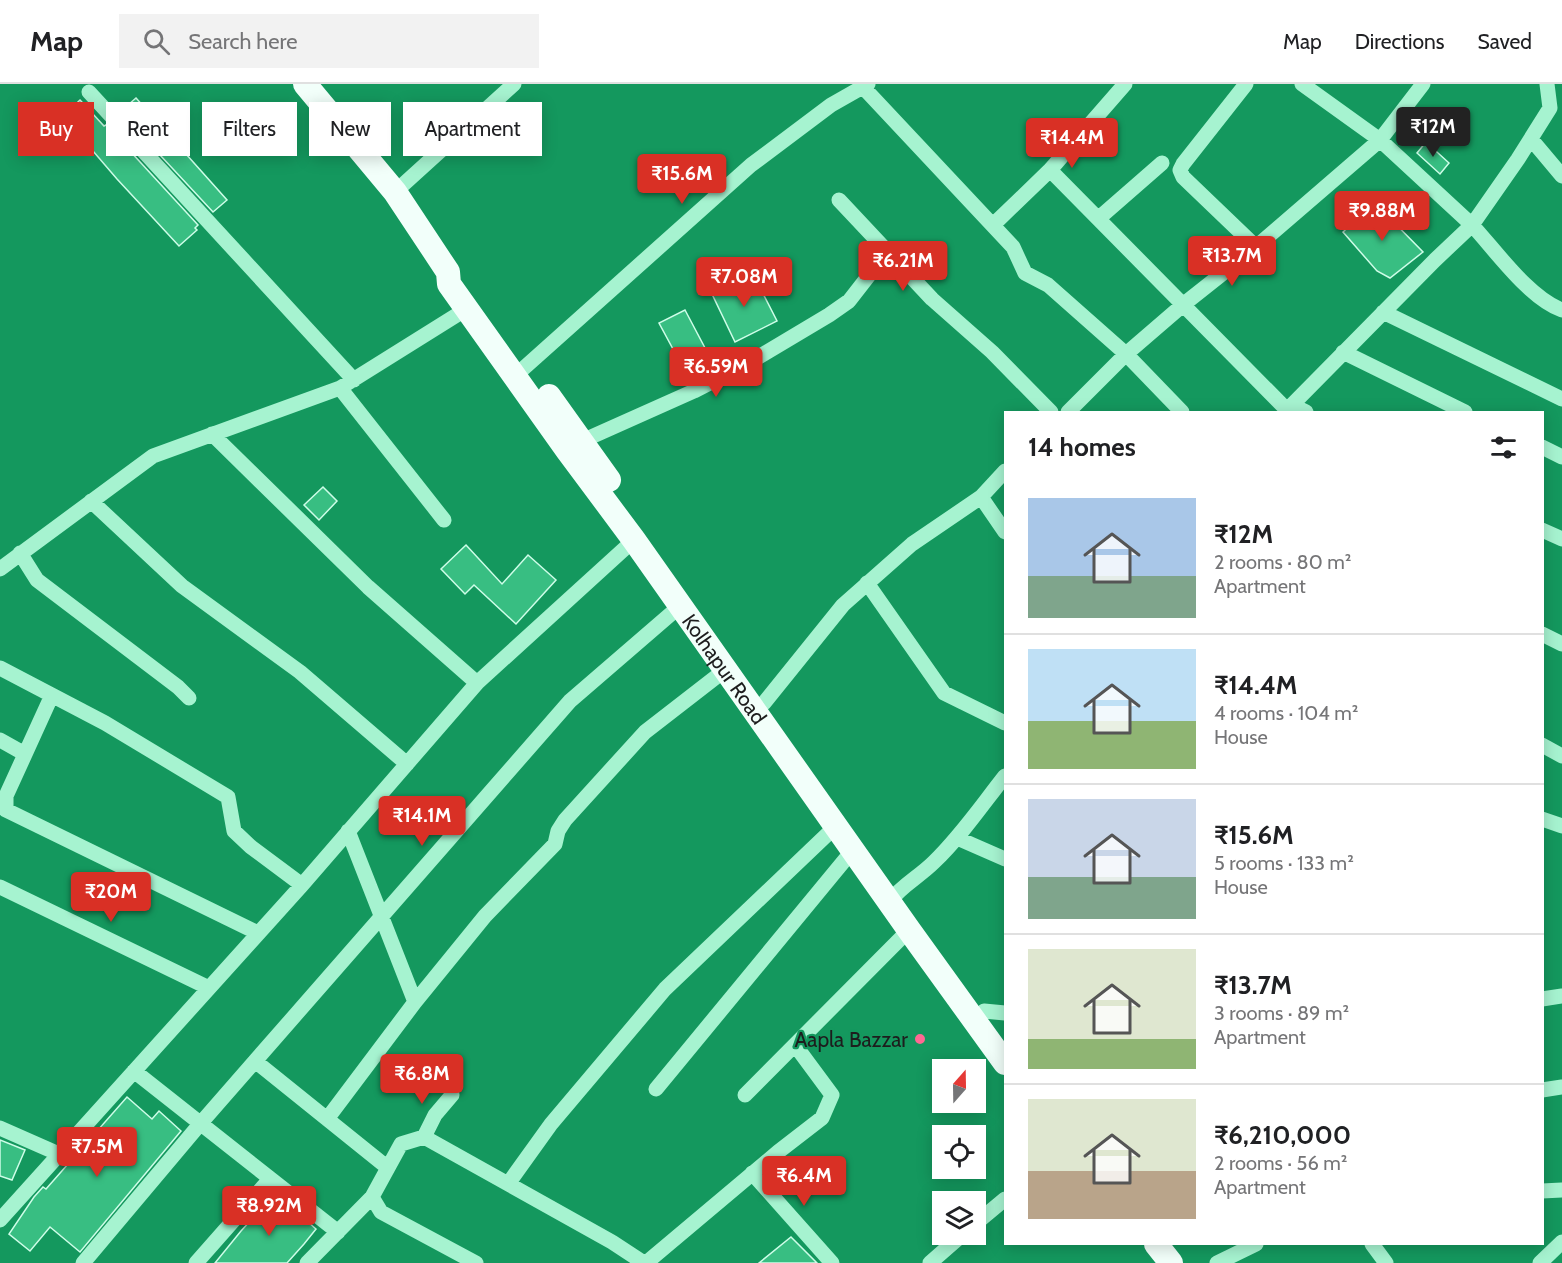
<!DOCTYPE html>
<html lang="en">
<head>
<meta charset="utf-8">
<style>
	body { margin:0; font-family:Cabin,sans-serif; background:#f2f2f2; color:#202124; height:100vh; display:flex; flex-direction:column; font-size:22px; white-space:nowrap }
	* { box-sizing:border-box; margin:0 }
	p { font-size:20px; color:#757577 }
	.icon { flex:none; width:33px; height:33px; fill:none; stroke:currentColor; stroke-width:2; stroke-linecap:round; stroke-linejoin:round }
	.map { position:relative; flex:1; overflow:hidden }
	.sheet { position:absolute; left:1004px; top:327px; width:540px; height:834px; display:flex; flex-direction:column; background:#fff; border-radius:0px; box-shadow:0 3px 15px #0003 }
	.sheet>* { flex:none }
	.hud { position:absolute; left:18px; top:18px; width:570px; height:54px; display:flex; gap:12px }
	.needle { width:39px; rotate:20deg }
	.tools { position:absolute; left:932px; top:975px; display:grid; gap:12px }
	.tools a { display:grid; place-items:center; width:54px; height:54px; border-radius:0px; background:#fff; box-shadow:0 3px 15px #0003; font-size:30px }
	.price { position:absolute; translate:-50% -51px; padding:0 14px; border-radius:6px; background:#d93025; color:#fff; font-size:20px; line-height:39px; filter:drop-shadow(0 2px 3px #0008) }
	.price::after { content:''; position:absolute; left:50%; top:36px; width:18px; height:14px; margin-left:-9px; background:inherit; clip-path:polygon(0 0,100% 0,50% 100%) }
	.price.active { background:#222; color:#fff }
	ul { padding:0; list-style:none }
	li { display:flex; align-items:center; gap:18px; height:150px; padding:0 24px }
	li+li { border-top:2px solid #e0e0e0 }
	li span { display:grid; place-items:center; flex:none; width:168px; height:120px; border-radius:0px; color:#555 }
	li>.icon { margin-inline-start:auto }
	span .icon { width:72px; height:72px; fill:#fffc; stroke-width:1 }
	li b { font-size:26px }
	h2 { display:flex; justify-content:space-between; align-items:center; height:72px; padding:0 24px; font-size:26px }
	.chip { padding:0 21px; border-radius:0px; background:#fff; box-shadow:0 3px 15px #0003; font-size:21px; line-height:54px }
	.chip.active { background:#d93025; color:#fff }
	header { display:flex; align-items:center; gap:36px; box-sizing:border-box; height:84px; padding:0 30px; background:#fff; border-bottom:2px solid #e0e0e0 }
	header strong { font-size:28px }
	nav { display:flex; gap:33px; margin-inline-start:auto; font-size:21px }
	.search { width:420px; height:54px; background:#f2f2f2; display:flex; align-items:center; gap:15px; box-sizing:border-box; padding:0 21px; border-radius:0px; color:#757577; font-size:22px }
	.map>svg:first-child { display:block }
	.building { fill:#38be82; stroke:#cefde8; stroke-width:1.5 }
	.lines { fill:none; stroke-linecap:round; stroke-linejoin:round }
	.street { stroke:#a6f3d0; stroke-width:15 }
	.primary { stroke:#f2fffa; stroke-width:24 }
	.poi-dot { fill:#ff6893; stroke:#14985e; stroke-width:2 }
	.labels { text-anchor:middle; dominant-baseline:central; stroke-width:4.5; stroke-linejoin:round; paint-order:stroke }
	.street-label { font-size:21px; fill:#1d1d1d; stroke:#14985e }
	.poi-label { font-size:21px; fill:#1d1d1d; stroke:#14985e; text-anchor:end }
</style>
</head>
<body>
<header>
<strong>Map</strong>
<div class="search"><svg class="icon" aria-label="search" viewBox="0 0 24 24"><circle cx="10" cy="10" r="6"/><path d="M15 15l6 6"/></svg>Search here</div>
<nav><a>Map</a><a>Directions</a><a>Saved</a></nav>
</header>
<div class="map">
<svg width="1562" height="1179" viewBox="0 0 1562 1179">
	<rect width="100%" height="100%" fill="#14985e"/>
	<path class="building" d="M136 14 227 116 213 128 120 28Z
		M80 16 104 42 106 41 198 141 195 144 197 146 179 162 117 95 63 32Z
		M1426 58 1449 79 1440 90 1417 69Z
		M1375 119 1423 168 1390 194 1377 187 1343 148Z
		M753 190 777 237 735 258 712 210Z
		M685 226 705 264 680 278 659 239Z
		M323 403 337 417 319 436 304 421Z
		M466 461 502 500 528 471 556 496 516 540 474 501 465 510 441 485Z
		M127 1013 152 1035 159 1027 181 1047 80 1168 50 1143 30 1167 9 1150 34 1113 43 1103 46 1105Z
		M0 1056 25 1066 12 1096 0 1092Z
		M273 1112 297 1132 299 1130 316 1145 304 1160 287 1179H215L241 1147Z
		M791 1153 817 1179H759Z"/>
	<g class="lines">
		<path class="street" d="M1246 0 1183 80 1180 86 1183 93 1256 163
			M1547 0 1550 24 1518 75 1472 141C1496 167 1529 214 1562 226
			M863 3 1013 163 1025 189 1048 201 1126 270 1182 328
			M89 8 354 296
			M1531 55 1562 92
			M1050 86 1287 326
			M395 108 514 0
			M839 116 932 215 992 268 1051 328
			M1099 134 1162 79
			M993 141 1050 86 1125 0
			M1383 228 1562 315
			M1343 268 1465 328
			M515 292 751 81 831 21 868 0
			M340 304 444 436
			M1292 321 1306 328
			M1068 328 1126 270 1184 220 1256 163 1380 56 1423 0
			M1285 328 1435 176 1472 141 1380 56 1302 0
			M212 350 368 503 477 599
			M582 357 694 307 752 277 829 231 849 217 870 190 897 178
			M1542 363 1562 373
			M981 413 1005 448
			M91 417 182 502 300 588 407 680
			M1542 446 1562 455
			M20 469 37 496 178 603 189 614
			M0 485 153 372 340 304 468 224
			M867 499 944 609 1005 639
			M1542 550 1562 560
			M0 584 105 639 228 713 234 747 251 763 302 801
			M52 611 6 712V726L258 849
			M764 619 843 521 912 460 981 413 1005 387
			M0 656 25 670
			M1542 661 1562 672
			M1542 735 1562 742
			M348 747 415 918
			M957 754 1005 775
			M0 803 209 904
			M889 818C902 801 919 793 934 778 961 752 982 721 1005 692
			M1542 915 1562 912
			M984 927 1005 929
			M255 977 388 1084
			M134 987 338 1148
			M656 1005 853 766
			M1542 1006 1562 1003
			M745 1011 909 846
			M327 1035 415 918 485 832 555 760 558 747 565 736 645 648 725 586
			M0 1044 59 1070
			M424 1053 435 1031 452 1011
			M752 1089 832 1179
			M508 1100 551 1040 665 905 836 742
			M1542 1107 1562 1106
			M0 1136 302 801 477 599 634 456
			M975 1140 1005 1115
			M1372 1160 1386 1179
			M83 1179 200 1040 570 617 680 522
			M196 1179 270 1095
			M307 1179 372 1113
			M476 1179 381 1128 372 1113 401 1060 424 1053 612 1158 644 1179
			M646 1179 778 1068 822 1034 832 1011 795 961
			M930 1179 963 1150
			M1217 1179 1256 1160
			M1540 1179 1562 1158"/>
		<g class="primary">
			<path id="s1" d="M305 0 395 108 448 188 449 200 567 366 634 456 909 846 1005 979"/>
			<path d="M549 312 609 396"/>
			<path d="M1156 1160 1171 1179"/>
		</g>
	</g>
	<circle class="poi-dot" cx="920" cy="955" r="6"/>
	<g class="labels">
		<g class="street-label">
			<text stroke="none"><textPath href="#s1" startOffset="722">Kolhapur Road</textPath></text>
		</g>
		<g class="poi-label">
			<text x="908" y="955">Aapla Bazzar</text>
		</g>
	</g>
</svg>
<div class="tools">
<a><svg class="needle" viewBox="-14 -14 28 28"><path d="M0-13l5 13h-10z" fill="#e53935"/><path d="M0 13l5-13h-10z" fill="#757577"/></svg></a>
<a><svg class="icon" aria-label="locate" viewBox="0 0 24 24"><circle cx="12" cy="12" r="6"/><path d="M12 2v4M12 18v4M2 12h4M18 12h4"/></svg></a>
<a><svg class="icon" aria-label="layers" viewBox="0 0 24 24"><path d="M12 4l9 5-9 5-9-5zM3 14l9 5 9-5"/></svg></a>
</div>
<b class="price active" style="left:1433px;top:74px">₹12M</b>
<b class="price" style="left:1072px;top:85px">₹14.4M</b>
<b class="price" style="left:682px;top:121px">₹15.6M</b>
<b class="price" style="left:1382px;top:158px">₹9.88M</b>
<b class="price" style="left:1232px;top:203px">₹13.7M</b>
<b class="price" style="left:903px;top:208px">₹6.21M</b>
<b class="price" style="left:744px;top:224px">₹7.08M</b>
<b class="price" style="left:716px;top:314px">₹6.59M</b>
<b class="price" style="left:422px;top:763px">₹14.1M</b>
<b class="price" style="left:111px;top:839px">₹20M</b>
<b class="price" style="left:422px;top:1021px">₹6.8M</b>
<b class="price" style="left:97px;top:1094px">₹7.5M</b>
<b class="price" style="left:804px;top:1123px">₹6.4M</b>
<b class="price" style="left:269px;top:1153px">₹8.92M</b>
<div class="hud">
<a class="chip active">Buy</a>
<a class="chip">Rent</a>
<a class="chip">Filters</a>
<a class="chip">New</a>
<a class="chip">Apartment</a>
</div>
<section class="sheet">
<h2>14 homes<svg class="icon" aria-label="filters" viewBox="0 0 24 24"><path d="M4 7h16M4 17h16"/><circle cx="9" cy="7" r="2"/><circle cx="15" cy="17" r="2"/></svg></h2>
<ul>
<li><span style="background:linear-gradient(#a9c7e8 65%,#7fa58c 0)"><svg class="icon" aria-label="home" viewBox="0 0 24 24"><path d="M3 11l9-7 9 7M6 9v11h12V9"/></svg></span><div><b>₹12M</b><p>2 rooms · 80 m²</p><p>Apartment</p></div></li>
<li><span style="background:linear-gradient(#bfe0f5 60%,#8fb573 0)"><svg class="icon" aria-label="home" viewBox="0 0 24 24"><path d="M3 11l9-7 9 7M6 9v11h12V9"/></svg></span><div><b>₹14.4M</b><p>4 rooms · 104 m²</p><p>House</p></div></li>
<li><span style="background:linear-gradient(#c9d6e8 65%,#7fa58c 0)"><svg class="icon" aria-label="home" viewBox="0 0 24 24"><path d="M3 11l9-7 9 7M6 9v11h12V9"/></svg></span><div><b>₹15.6M</b><p>5 rooms · 133 m²</p><p>House</p></div></li>
<li><span style="background:linear-gradient(#dfe7d0 75%,#8fb573 0)"><svg class="icon" aria-label="home" viewBox="0 0 24 24"><path d="M3 11l9-7 9 7M6 9v11h12V9"/></svg></span><div><b>₹13.7M</b><p>3 rooms · 89 m²</p><p>Apartment</p></div></li>
<li><span style="background:linear-gradient(#dfe7d0 60%,#b9a48a 0)"><svg class="icon" aria-label="home" viewBox="0 0 24 24"><path d="M3 11l9-7 9 7M6 9v11h12V9"/></svg></span><div><b>₹6,210,000</b><p>2 rooms · 56 m²</p><p>Apartment</p></div></li>
</ul>
</section>
</div>
</body>
</html>
